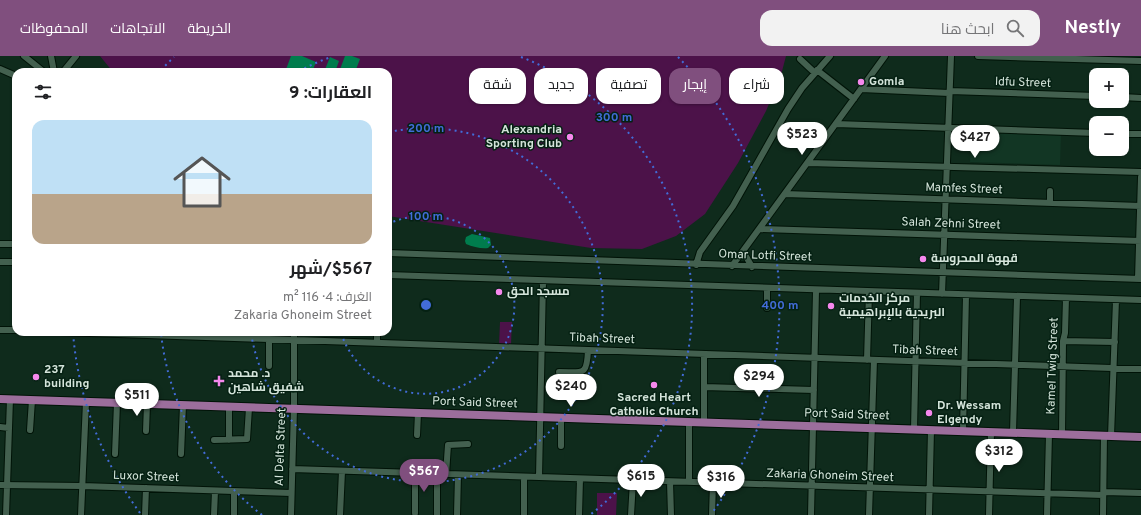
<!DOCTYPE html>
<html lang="ar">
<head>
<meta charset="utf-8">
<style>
	body { margin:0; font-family:Overpass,Cairo,sans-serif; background:#f2f2f2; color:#202124; direction:rtl; height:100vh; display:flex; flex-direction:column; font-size:15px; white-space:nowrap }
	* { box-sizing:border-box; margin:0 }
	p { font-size:13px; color:#757577 }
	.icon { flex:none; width:22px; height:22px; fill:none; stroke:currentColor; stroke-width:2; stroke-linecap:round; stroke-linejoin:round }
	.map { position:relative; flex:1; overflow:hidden; direction:ltr }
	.details { position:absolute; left:12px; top:12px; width:380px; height:268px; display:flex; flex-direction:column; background:#fff; border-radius:12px; box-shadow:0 1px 3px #0004; direction:rtl }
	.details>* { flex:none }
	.banner { position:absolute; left:404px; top:12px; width:380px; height:36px; direction:rtl; display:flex; gap:8px }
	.tools { position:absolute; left:1089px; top:12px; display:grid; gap:8px }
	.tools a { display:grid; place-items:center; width:40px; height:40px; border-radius:8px; background:#fff; box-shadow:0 1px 3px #0004; font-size:20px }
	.price { position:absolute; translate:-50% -34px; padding:0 9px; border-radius:14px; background:#fff; color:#222; font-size:13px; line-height:26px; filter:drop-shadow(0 1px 2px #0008) }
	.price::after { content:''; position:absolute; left:50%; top:24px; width:12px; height:9px; margin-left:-6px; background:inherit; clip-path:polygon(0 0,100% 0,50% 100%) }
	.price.active { background:#804f7e; color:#fff }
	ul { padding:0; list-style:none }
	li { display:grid; align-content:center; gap:8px; height:212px; padding:0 20px }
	li span { display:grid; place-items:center; height:124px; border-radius:12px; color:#555 }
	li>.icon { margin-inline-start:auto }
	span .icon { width:72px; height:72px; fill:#fffc; stroke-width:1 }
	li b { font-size:17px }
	h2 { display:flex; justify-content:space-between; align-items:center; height:48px; padding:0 20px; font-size:17px }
	.tag { padding:0 14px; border-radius:12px; background:#fff; box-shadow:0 1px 3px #0004; font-size:14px; line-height:36px }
	.tag.active { background:#804f7e; color:#fff }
	header { display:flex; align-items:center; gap:24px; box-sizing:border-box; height:56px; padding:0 20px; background:#804f7e; color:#fff }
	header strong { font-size:19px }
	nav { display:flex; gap:22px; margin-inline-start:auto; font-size:14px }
	.search { width:280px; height:36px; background:#f2f2f2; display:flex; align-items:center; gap:10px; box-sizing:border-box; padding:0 14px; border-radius:12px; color:#757577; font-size:15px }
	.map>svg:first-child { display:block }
	.built { fill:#123624 }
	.green { fill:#4c1249 }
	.water { fill:#007c4d }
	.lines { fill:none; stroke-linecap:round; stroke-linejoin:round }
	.minor-casing { stroke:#001307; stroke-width:8 }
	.major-casing { stroke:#001307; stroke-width:10 }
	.minor { stroke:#43604f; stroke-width:6 }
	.major { stroke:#9c6e9c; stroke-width:8 }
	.ring { fill:none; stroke:#426cd8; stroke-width:2; stroke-dasharray:2 4 }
	.poi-dot { fill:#f688ed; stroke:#052113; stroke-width:1.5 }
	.labels { text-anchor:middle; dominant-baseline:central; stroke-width:3; stroke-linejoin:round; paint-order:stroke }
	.poi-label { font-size:12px; font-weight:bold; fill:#d4e4da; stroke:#052113; text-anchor:start }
	.street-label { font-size:12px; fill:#d4e4da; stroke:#052113 }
	.centre { fill:#426cd8; stroke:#052113; stroke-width:2 }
	.ring-label { font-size:12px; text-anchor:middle; font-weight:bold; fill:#426cd8; stroke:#052113; stroke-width:3; stroke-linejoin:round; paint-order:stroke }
</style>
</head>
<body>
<header>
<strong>Nestly</strong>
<div class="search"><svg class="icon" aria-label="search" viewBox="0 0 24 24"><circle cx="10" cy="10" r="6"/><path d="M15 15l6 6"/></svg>ابحث هنا</div>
<nav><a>الخريطة</a><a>الاتجاهات</a><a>المحفوظات</a></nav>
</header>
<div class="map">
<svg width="1141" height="459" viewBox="0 0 1141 459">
	<rect width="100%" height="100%" fill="#0f2b1c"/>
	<path class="built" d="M971 75 1061 78 1060 109 970 106Z"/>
	<path class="green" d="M100 0H786L781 19 766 55 738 107 705 158 676 180 642 193 591 192 388 160V16H113Z
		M500 266H512L511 288 499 289Z
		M597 437H617L616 459H597Z"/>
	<path class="water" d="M291 0H302L316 6 312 16H285Z
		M345 0H352L360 3 355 16H339Z
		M330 1 339 5 335 16H324Z
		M472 178 490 182 491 189 488 192C482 193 473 191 466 188L465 185 466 181Z"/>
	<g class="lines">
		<defs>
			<path id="minor" d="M24 0 44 16
				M51 0 54 16
				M978 0 1141 5
				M800 3 815 17
				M0 13 16 20
				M817 14 854 43
				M63 16 76 0
				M861 33 949 37
				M950 35 1096 40
				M1122 41 1141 42
				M836 68 1096 77
				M1122 78H1141
				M808 107 1141 116
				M1050 135V147
				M785 138 1141 150
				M760 173 1141 185
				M0 188H16
				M743 195 752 211
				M388 197 1141 223
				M0 206H16
				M696 209 700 196 733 150 788 53 802 32 830 0
				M732 210 885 0
				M388 219 1141 244
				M1138 223 1141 121
				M942 238 951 0
				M767 252V233
				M0 274H16
				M61 276 1141 313
				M1063 285 1115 286
				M377 287V276
				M867 304 869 236
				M269 310V283
				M559 316C583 316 587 321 588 294
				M704 331 814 334
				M704 366V298
				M0 371 9 372
				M914 373 917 237
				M30 374 32 344
				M146 375 147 348
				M963 375 966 239
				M1013 376 1017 241
				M1062 378 1063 285 1065 277 1066 242
				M417 379 418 357
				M1111 380 1116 244
				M214 384 247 383 249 352
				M229 384V351
				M561 390V362
				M115 398 117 347
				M181 398 183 349
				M292 413 1103 439
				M415 417V457
				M446 418 448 389 468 388
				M539 421 543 225
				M670 426 671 459
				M689 426V366
				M0 429 82 430 291 437
				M1104 436 1141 437
				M6 459 10 343
				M81 459 86 346
				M145 459 146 432
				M214 459 215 435
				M234 459V435
				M291 459 294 353V276
				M340 459 342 415
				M437 459V418
				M457 459 458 419
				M524 459V421
				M579 459 580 423
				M631 459 633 425
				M712 459 713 427
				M811 459 816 235
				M869 459 874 304
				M929 459 931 374
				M989 459 991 376
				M1047 459 1049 378
				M1103 459 1104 379"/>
			<path id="major" d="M0 343 1141 381"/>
		</defs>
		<use href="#minor" class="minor-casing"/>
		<use href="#major" class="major-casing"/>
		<use href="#minor" class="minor"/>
		<use href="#major" class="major"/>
	</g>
	<g class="ring">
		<path d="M388 168A89 89 0 1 1 341 277"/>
		<path d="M389 76A177 177 0 1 1 251 277"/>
		<path d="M262 459A266 266 0 0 1 161 277M299 15A266 266 0 0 1 331 1M521 1A266 266 0 0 1 590 459"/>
		<path d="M140 457A354 354 0 0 1 73 277M161 14A354 354 0 0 1 174 1M678 1A354 354 0 0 1 712 457"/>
	</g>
	<g class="poi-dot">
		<circle cx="861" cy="26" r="4"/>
		<circle cx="570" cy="81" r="4"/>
		<circle cx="923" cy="203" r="4"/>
		<circle cx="499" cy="236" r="4"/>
		<circle cx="831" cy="250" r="4"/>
		<circle cx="36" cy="321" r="4"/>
		<path d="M217 319h4v4h4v4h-4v4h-4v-4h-4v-4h4z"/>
		<circle cx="654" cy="329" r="4"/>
		<circle cx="929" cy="357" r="4"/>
	</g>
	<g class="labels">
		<g class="poi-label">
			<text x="869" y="26">Gomla</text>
			<text x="562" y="74" text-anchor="end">Alexandria<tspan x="562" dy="14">Sporting Club</tspan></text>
			<text x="931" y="203">قهوة المحروسة</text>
			<text x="507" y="236">مسجد الحق</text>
			<text x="839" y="243">مركز الخدمات<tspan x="839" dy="14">البريدية بالإبراهيمية</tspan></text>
			<text x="44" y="314">237<tspan x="44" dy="14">building</tspan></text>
			<text x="228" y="318">د. محمد<tspan x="228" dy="14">شفيق شاهين</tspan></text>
			<text x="654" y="342" text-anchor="middle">Sacred Heart<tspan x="654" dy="14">Catholic Church</tspan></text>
			<text x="937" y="350">Dr. Wessam<tspan x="937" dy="14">Elgendy</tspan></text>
		</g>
		<g class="street-label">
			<text transform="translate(1023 27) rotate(2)">Idfu Street</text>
			<text transform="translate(964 133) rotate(2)">Mamfes Street</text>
			<text transform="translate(951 168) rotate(2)">Salah Zehni Street</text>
			<text transform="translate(765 200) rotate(2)">Omar Lotfi Street</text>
			<text transform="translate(602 283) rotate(2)">Tibah Street</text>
			<text transform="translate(925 295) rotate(2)">Tibah Street</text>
			<text transform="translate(1053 310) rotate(-88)">Kamel Twig Street</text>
			<text transform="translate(475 347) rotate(2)">Port Said Street</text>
			<text transform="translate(847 359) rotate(2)">Port Said Street</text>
			<text transform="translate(281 391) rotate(-88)">Al Delta Street</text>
			<text transform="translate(830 420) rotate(2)">Zakaria Ghoneim Street</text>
			<text transform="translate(146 421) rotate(2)">Luxor Street</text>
		</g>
	</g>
	<circle cx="426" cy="249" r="6" class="centre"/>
	<g class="ring-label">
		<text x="614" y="65">300 m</text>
		<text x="426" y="76">200 m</text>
		<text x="426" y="164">100 m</text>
		<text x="780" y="253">400 m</text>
	</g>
</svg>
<div class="tools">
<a>+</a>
<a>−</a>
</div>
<b class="price" style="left:802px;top:100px">$523</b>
<b class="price" style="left:975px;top:103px">$427</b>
<b class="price" style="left:759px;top:342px">$294</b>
<b class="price" style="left:571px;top:352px">$240</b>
<b class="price" style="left:137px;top:361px">$511</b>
<b class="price" style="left:999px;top:417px">$312</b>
<b class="price active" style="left:424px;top:437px">$567</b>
<b class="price" style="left:641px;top:442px">$615</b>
<b class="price" style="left:721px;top:443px">$316</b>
<div class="banner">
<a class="tag">شراء</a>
<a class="tag active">إيجار</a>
<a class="tag">تصفية</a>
<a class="tag">جديد</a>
<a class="tag">شقة</a>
</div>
<section class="details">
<h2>العقارات: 9<svg class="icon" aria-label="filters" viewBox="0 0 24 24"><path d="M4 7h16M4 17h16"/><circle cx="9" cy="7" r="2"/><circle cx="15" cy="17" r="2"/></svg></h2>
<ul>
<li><span style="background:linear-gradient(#bfe0f5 60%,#b9a48a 0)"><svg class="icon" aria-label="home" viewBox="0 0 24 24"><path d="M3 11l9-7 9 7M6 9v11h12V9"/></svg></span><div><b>$567/شهر</b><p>الغرف: 4 · 116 m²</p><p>Zakaria Ghoneim Street</p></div></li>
</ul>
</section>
</div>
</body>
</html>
